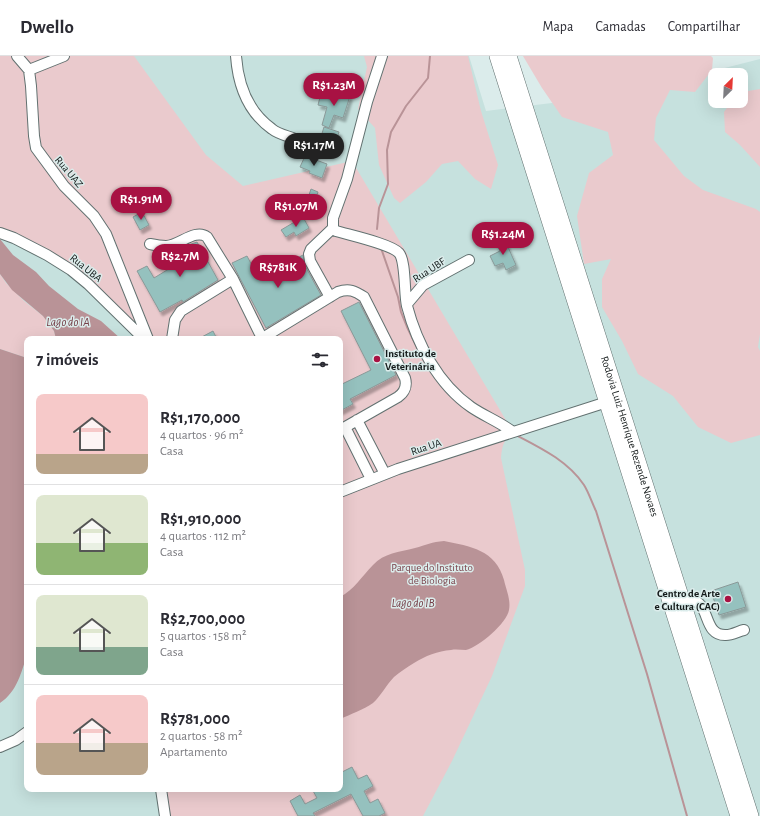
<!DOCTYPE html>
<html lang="pt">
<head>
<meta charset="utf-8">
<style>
	body { margin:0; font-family:"Alegreya Sans",sans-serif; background:#f2f2f3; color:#2b2b33; height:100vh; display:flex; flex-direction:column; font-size:15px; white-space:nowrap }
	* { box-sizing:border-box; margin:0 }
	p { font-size:13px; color:#7c7c81 }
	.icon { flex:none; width:22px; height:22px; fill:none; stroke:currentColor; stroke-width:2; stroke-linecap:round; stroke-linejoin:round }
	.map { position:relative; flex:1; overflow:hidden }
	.sheet { position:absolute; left:24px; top:280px; width:319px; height:456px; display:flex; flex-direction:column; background:#fff; border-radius:8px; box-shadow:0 4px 16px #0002 }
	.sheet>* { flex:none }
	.needle { width:26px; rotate:24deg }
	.tools { position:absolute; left:708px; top:12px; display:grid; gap:8px }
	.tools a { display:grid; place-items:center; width:40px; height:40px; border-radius:8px; background:#fff; box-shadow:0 4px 16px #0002; font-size:20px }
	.price { position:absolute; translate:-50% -34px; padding:0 9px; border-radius:14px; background:#a81243; color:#fff; font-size:13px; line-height:26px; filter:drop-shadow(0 1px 2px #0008) }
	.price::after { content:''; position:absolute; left:50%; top:24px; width:12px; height:9px; margin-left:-6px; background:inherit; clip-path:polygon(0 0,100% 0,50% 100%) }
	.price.current { background:#222; color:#fff }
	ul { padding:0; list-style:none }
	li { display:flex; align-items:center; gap:12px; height:100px; padding:0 12px }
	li+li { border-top:1px solid #e1e1e2 }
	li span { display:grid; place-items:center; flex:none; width:112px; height:80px; border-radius:8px; color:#555 }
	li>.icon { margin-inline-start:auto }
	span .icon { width:48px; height:48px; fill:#fffc; stroke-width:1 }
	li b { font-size:17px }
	h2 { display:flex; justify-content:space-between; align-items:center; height:48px; padding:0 12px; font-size:17px }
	header { display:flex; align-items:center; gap:24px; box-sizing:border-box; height:56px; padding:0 20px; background:#fff; border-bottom:1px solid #e1e1e2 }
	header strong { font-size:19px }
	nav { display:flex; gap:22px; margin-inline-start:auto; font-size:14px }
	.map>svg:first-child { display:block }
	.built { fill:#c6e1de; fill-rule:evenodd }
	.green { fill:#eacacd }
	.water { fill:#b99397 }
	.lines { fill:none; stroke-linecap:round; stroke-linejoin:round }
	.stream { stroke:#b99397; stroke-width:2 }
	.building { fill:#95c1be; stroke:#8a9998; filter:url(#shadow) }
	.minor-casing { stroke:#627170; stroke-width:12 }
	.highway-casing { stroke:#627170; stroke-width:16 }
	.minor { stroke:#fff; stroke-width:10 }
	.highway { stroke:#fff; stroke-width:15 }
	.poi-dot { fill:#a81243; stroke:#dbeceb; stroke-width:1.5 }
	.labels { text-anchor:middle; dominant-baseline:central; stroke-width:3; stroke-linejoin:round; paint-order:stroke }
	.street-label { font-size:11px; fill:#141a1a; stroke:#dbeceb }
	.poi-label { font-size:11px; font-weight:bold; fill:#141a1a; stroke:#dbeceb; text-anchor:start }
	.park-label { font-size:11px; fill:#7a434c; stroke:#dbeceb }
	.water-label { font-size:12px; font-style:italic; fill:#753e47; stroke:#dbeceb }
</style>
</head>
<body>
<header>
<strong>Dwello</strong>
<nav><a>Mapa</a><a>Camadas</a><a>Compartilhar</a></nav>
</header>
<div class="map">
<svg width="760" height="760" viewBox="0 0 760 760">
	<defs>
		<filter id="shadow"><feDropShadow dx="2.5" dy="4" stdDeviation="1" flood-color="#0004"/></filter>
	</defs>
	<rect width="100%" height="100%" fill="#dbeceb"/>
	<path class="built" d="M0 0H469L486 55 619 39 760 3V760H0ZM715 19H741V45H715ZM27 283H340V733H27Z"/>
	<path class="green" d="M0 0H134L206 99 243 130 352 105 513 376C504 384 502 389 501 402L525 514V530L492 620 452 705 423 760H165L161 733H340V283H143L98 234 0 174Z
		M364 0H468L481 55 498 109 491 133 475 123 458 105 442 108 426 126 400 147 394 142 379 109 375 72 358 53 367 11Z
		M523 0H711L713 2 712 14 695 36 670 34 656 62 654 84 684 120 703 134 756 153 760 156V278L758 291 760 295V379L731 387 698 371 673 340 638 318 622 285 602 251V223L611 203 584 208 577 160 589 117 613 99 608 76 562 61 542 32Z
		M760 33V111L740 89 725 76 724 56 732 45H741V39L748 35Z
		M0 218 6 227 24 245 43 260 54 275 56 283H27V302L0 293Z"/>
	<path class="water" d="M0 183 13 199 36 216 49 230 78 253 101 265 121 283H56L54 275 43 260 12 234 0 218Z
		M0 293 27 302V598C22 615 17 636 0 647Z
		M444 485C470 490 496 494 504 524 506 533 511 544 509 554 507 567 479 591 466 594 461 594 456 593 451 594 438 595 425 600 414 607 407 611 400 616 394 621 386 629 381 640 373 647 363 654 351 658 340 663V541C354 534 362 520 373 509 384 497 399 496 415 492 426 489 432 486 444 485Z"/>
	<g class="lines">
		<path class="stream" d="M377 173 379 152 388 128 387 94 391 76 406 50 428 22 430 0
			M381 192 398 241 401 256 407 271 421 300
			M516 379C541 392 568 405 584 429 589 437 592 447 596 455L647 618 687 760"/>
	</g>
	<path class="building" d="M333 34 350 40 343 62 334 59 329 72 322 69 327 51 318 49 320 41 330 43Z
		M324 71 339 76 334 92 319 87Z
		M305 100 327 108 322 122 309 117 310 115 300 111Z
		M311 133 318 136 310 159 298 155 303 140 308 142Z
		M142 156 149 169 140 174 133 161Z
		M303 161 309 172 296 180 294 176 286 181 281 174Z
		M504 182 516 209 506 214 503 207 495 210 490 200 500 195 496 186Z
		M197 186 218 224 183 246 182 244 160 256 137 215 147 210 154 222 172 211 167 202 184 192 183 191Z
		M303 199 304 208 321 239 266 272 232 207 247 200 256 217 263 213 266 219Z
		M359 246 396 319 350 343 353 348 340 355V329L371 314 341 255Z
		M213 275 217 283H198Z
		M738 526 746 551 719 559 711 535Z
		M352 711 358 723 367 719 373 730 364 735 370 747 378 743 385 757 379 760H363L351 738 313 757 315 760H298L290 745 300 739 305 748 317 742 312 733H340V730L343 728 340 722V717Z"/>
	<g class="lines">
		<defs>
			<path id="minor" d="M17 0 29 14 31 30 34 80 36 92 64 130 94 160 106 178 148 283
				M236 0C238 28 248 56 272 73 278 78 288 80 295 83
				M382 0 367 46 347 123 333 162V172L336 175C349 179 391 188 399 197 406 205 404 238 407 250 417 288 438 328 471 351 484 360 500 366 513 376
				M29 14 64 0
				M0 177 14 182 47 199 71 214 88 228 144 283
				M150 188C155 189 161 190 166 190 179 190 195 172 207 181L233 223 262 282
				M330 241 310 205 309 198 311 193 333 172
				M407 248 423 229 469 204
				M172 283 175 264 181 255 233 223
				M261 283 338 236C349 232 355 235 364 241L405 322C407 329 405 336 398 341L340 374
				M357 364 385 418
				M345 371 371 423
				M340 436 398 413 607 346
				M682 545C714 537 699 580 726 579 732 579 739 575 744 574
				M0 691 16 684 27 676
				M161 733 165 760"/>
			<g id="highway">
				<path d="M497 0 738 760"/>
				<path id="s1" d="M509 0 751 760"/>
			</g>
		</defs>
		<use href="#minor" class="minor-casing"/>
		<use href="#highway" class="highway-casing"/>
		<use href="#minor" class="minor"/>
		<use href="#highway" class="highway"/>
	</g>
	<g class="poi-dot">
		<circle cx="377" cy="303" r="4"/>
		<circle cx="728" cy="543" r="4"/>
	</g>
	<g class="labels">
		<g class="street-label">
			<text transform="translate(69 116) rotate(50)">Rua UAZ</text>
			<text transform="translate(86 212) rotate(39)">Rua UBA</text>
			<text transform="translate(429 214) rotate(-33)">Rua UBF</text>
			<text stroke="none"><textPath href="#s1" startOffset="399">Rodovia Luiz Henrique Rezende Novaes</textPath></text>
			<text transform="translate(426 391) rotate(-18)">Rua UA</text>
		</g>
		<g class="poi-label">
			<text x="385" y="297">Instituto de<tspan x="385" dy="13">Veterinária</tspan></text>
			<text x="720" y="537" text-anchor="end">Centro de Arte<tspan x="720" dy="13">e Cultura (CAC)</tspan></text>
		</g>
		<g class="park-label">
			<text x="432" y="511">Parque do Instituto<tspan x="432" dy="13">de Biologia</tspan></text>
		</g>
		<g class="water-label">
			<text x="68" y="266">Lago do IA</text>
			<text x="413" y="547">Lago do IB</text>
		</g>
	</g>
</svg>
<div class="tools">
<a><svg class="needle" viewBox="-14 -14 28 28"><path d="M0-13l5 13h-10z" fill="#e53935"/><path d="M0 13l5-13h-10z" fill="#7c7c81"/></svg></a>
</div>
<b class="price" style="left:334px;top:51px">R$1.23M</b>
<b class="price current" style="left:314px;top:111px">R$1.17M</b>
<b class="price" style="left:141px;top:165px">R$1.91M</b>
<b class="price" style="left:296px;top:172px">R$1.07M</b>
<b class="price" style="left:503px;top:200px">R$1.24M</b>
<b class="price" style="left:180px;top:222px">R$2.7M</b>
<b class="price" style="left:278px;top:233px">R$781K</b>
<section class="sheet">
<h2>7 imóveis<svg class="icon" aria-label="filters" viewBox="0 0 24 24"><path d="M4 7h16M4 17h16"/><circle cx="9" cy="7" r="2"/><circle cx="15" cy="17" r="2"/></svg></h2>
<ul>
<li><span style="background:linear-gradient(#f6c9c9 75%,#b9a48a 0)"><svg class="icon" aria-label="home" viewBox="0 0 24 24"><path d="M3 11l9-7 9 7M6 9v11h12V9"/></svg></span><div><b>R$1,170,000</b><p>4 quartos · 96 m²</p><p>Casa</p></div></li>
<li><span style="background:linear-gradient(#dfe7d0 60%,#8fb573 0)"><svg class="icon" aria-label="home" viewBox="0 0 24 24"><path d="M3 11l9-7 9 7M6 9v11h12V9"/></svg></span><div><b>R$1,910,000</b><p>4 quartos · 112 m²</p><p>Casa</p></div></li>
<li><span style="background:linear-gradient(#dfe7d0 65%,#7fa58c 0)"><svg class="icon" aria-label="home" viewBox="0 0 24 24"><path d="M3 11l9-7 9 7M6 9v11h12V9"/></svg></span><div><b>R$2,700,000</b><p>5 quartos · 158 m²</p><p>Casa</p></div></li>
<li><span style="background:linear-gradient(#f6c9c9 60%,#b9a48a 0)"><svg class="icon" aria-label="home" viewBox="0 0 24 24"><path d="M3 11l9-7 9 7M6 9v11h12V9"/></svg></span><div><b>R$781,000</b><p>2 quartos · 58 m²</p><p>Apartamento</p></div></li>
</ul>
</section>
</div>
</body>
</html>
